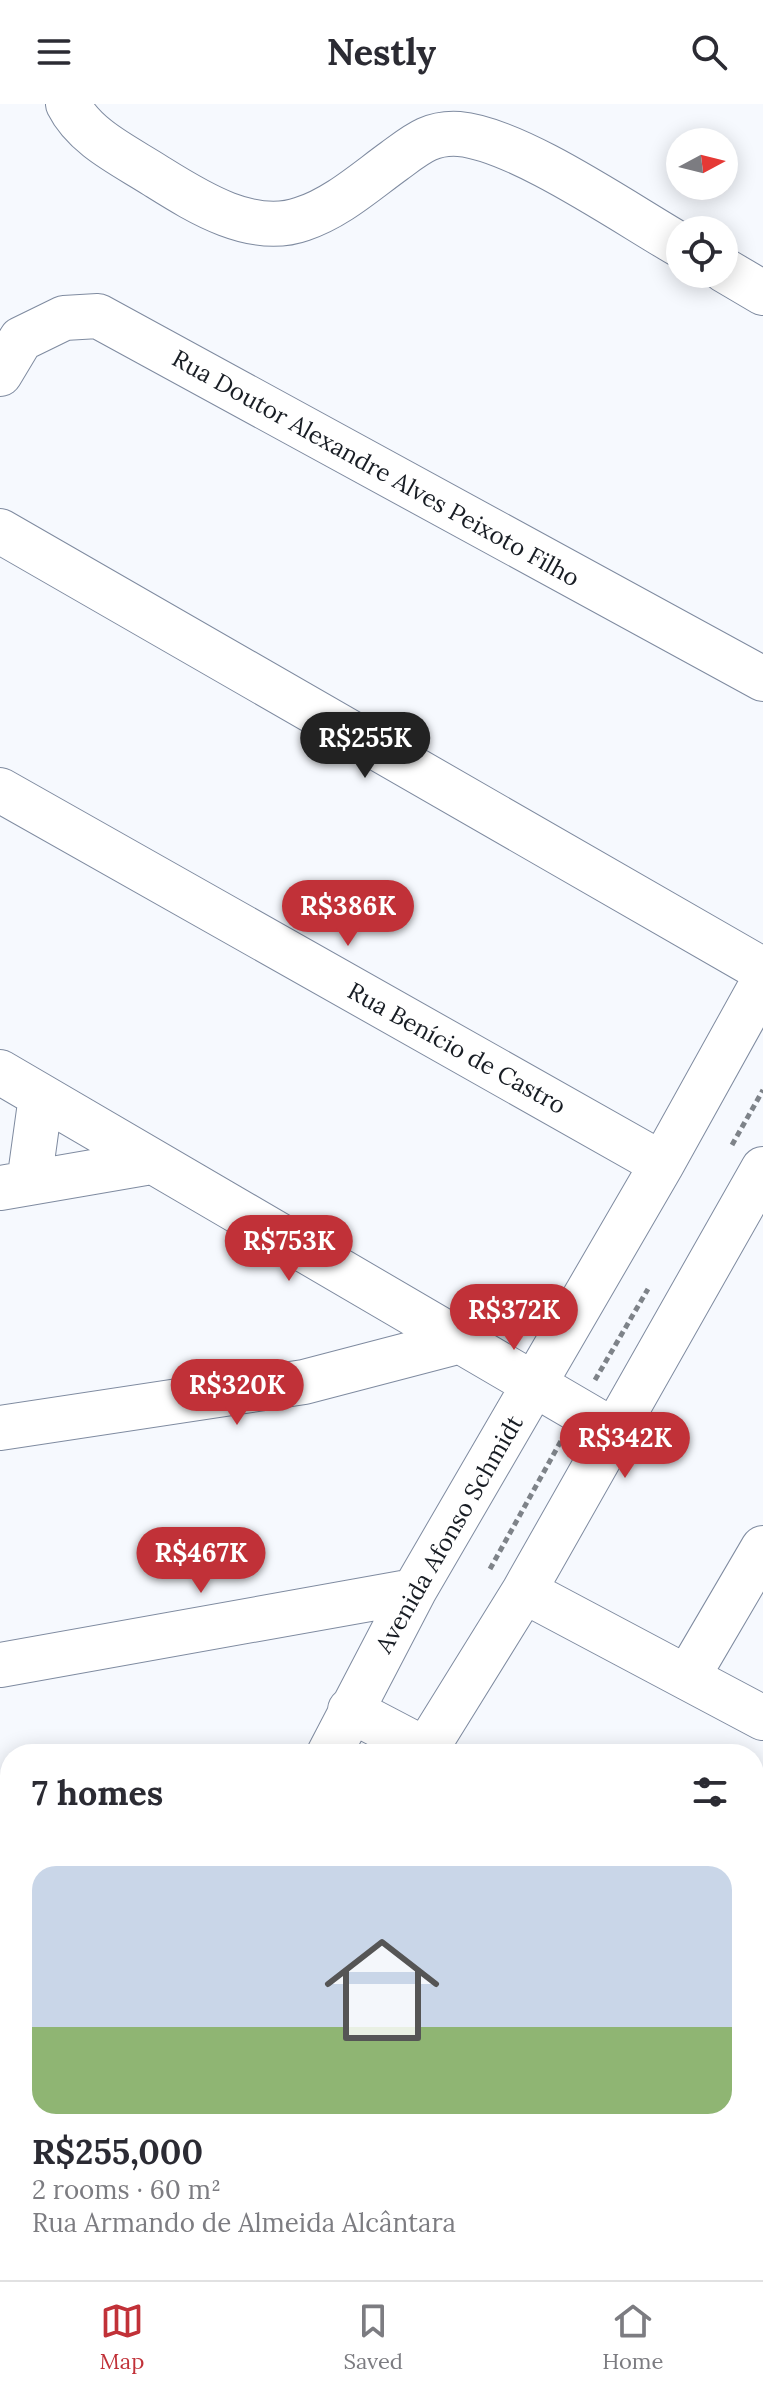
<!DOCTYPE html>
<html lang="en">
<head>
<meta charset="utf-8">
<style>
	body { margin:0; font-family:Lora,serif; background:#f7f7f7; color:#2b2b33; height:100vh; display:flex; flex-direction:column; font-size:30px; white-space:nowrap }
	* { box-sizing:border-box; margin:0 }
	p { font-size:26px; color:#7c7c81 }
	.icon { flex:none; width:44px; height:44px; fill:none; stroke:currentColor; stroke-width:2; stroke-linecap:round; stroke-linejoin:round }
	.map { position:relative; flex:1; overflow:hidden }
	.details { position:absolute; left:0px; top:1640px; width:764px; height:536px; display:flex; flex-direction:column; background:#fff; border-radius:32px 32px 0 0; box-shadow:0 4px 20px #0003 }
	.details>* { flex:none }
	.needle { width:52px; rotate:83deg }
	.buttons { position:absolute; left:666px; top:24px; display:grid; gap:16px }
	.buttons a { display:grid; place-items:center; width:72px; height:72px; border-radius:50%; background:#fff; box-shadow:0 4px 20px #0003; font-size:40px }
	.price { position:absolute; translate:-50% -68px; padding:0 18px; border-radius:28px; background:#c13138; color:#fff; font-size:26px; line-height:52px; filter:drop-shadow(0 2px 4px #0008) }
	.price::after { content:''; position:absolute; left:50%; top:48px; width:24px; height:18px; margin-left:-12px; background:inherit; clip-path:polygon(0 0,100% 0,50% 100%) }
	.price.on { background:#222; color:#fff }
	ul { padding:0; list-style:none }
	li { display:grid; align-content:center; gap:16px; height:424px; padding:0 32px }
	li+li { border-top:2px solid #e1e1e2 }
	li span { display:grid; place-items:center; height:248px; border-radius:24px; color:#555 }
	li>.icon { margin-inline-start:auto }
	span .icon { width:144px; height:144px; fill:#fffc; stroke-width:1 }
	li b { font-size:34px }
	h2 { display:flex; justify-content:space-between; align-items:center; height:96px; padding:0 32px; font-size:34px }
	header { display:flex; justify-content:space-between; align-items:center; height:104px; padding:0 32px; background:#fff; font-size:36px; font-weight:700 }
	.tab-bar { display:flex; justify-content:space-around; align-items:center; height:112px; border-top:2px solid #e1e1e2; background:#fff; font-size:22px; color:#7c7c81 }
	.tab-bar a { display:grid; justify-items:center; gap:4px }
	.tab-bar .on { color:#c13138 }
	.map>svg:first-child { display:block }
	.building { fill:#604846 }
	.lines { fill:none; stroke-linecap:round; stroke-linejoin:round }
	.minor-casing { stroke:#7f8ba0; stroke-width:46 }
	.path { stroke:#7e8389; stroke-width:5; stroke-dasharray:6 4; stroke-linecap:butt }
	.minor { stroke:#fff; stroke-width:44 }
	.labels { text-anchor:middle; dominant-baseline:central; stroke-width:8; stroke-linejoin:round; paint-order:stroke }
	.street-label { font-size:24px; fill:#181d24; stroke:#fff }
</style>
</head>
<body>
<header><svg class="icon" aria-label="menu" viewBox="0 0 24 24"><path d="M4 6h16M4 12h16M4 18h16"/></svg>Nestly<svg class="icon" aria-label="search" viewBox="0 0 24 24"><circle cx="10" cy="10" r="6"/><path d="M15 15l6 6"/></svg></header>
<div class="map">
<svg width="763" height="2176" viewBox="0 0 763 2176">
	<rect width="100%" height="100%" fill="#f6f9fe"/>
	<path class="building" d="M0 2040 10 2046V2101L0 2118Z
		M0 2119 10 2124V2140L0 2157Z"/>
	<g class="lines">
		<defs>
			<path id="minor" d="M68 0C85 34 125 52 156 72 196 97 252 133 302 115 336 104 365 78 394 57 416 41 430 28 459 30 518 35 626 110 680 141
				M724 166 763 189
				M0 270 21 235 64 214 98 212 763 575
				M0 427 763 866
				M0 686 662 1060
				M0 968 614 1327
				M29 1079 41 992
				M0 1084 151 1058
				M0 1324 304 1278 457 1238
				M524 1487 763 1614
				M0 1561 414 1487
				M688 1572 763 1444
				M350 1606 434 1650
				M329 1650 414 1487 662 1060 763 878
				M423 1650 524 1487 763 1065
				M0 1797 10 1795
				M754 1825 763 1830
				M754 1886H763
				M0 1965 10 1963
				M90 2176 97 2166"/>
		</defs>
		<use href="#minor" class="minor-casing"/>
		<path class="path" d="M732 1041 763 986
			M595 1276 648 1185
			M490 1465 561 1337"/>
		<use href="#minor" class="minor"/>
	</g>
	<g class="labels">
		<g class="street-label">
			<text transform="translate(376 364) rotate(29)">Rua Doutor Alexandre Alves Peixoto Filho</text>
			<text transform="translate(457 944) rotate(29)">Rua Benício de Castro</text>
			<text transform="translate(449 1430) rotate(-60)">Avenida Afonso Schmidt</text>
		</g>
	</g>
</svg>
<div class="buttons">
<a><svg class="needle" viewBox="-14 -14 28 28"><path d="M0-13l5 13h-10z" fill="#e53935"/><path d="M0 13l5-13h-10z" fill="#7c7c81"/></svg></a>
<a><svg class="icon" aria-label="locate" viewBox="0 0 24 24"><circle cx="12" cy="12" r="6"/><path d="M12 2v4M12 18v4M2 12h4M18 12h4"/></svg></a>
</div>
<b class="price on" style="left:365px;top:676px">R$255K</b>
<b class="price" style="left:348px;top:844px">R$386K</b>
<b class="price" style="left:289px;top:1179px">R$753K</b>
<b class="price" style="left:514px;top:1248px">R$372K</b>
<b class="price" style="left:237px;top:1323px">R$320K</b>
<b class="price" style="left:625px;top:1376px">R$342K</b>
<b class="price" style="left:201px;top:1491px">R$467K</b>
<section class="details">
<h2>7 homes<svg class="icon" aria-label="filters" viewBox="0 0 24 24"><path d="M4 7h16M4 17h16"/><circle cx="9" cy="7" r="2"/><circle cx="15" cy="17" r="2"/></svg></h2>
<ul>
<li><span style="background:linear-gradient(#c9d6e8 65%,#8fb573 0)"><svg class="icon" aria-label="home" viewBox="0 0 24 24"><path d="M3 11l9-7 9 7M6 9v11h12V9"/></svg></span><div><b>R$255,000</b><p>2 rooms · 60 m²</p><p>Rua Armando de Almeida Alcântara</p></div></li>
</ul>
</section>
</div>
<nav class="tab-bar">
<a class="on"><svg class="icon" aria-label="map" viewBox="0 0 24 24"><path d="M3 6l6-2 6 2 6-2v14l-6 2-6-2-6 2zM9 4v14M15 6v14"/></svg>Map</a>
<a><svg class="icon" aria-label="saved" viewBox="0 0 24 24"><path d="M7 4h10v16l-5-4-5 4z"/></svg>Saved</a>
<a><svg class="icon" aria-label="home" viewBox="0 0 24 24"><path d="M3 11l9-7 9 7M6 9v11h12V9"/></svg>Home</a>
</nav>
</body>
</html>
